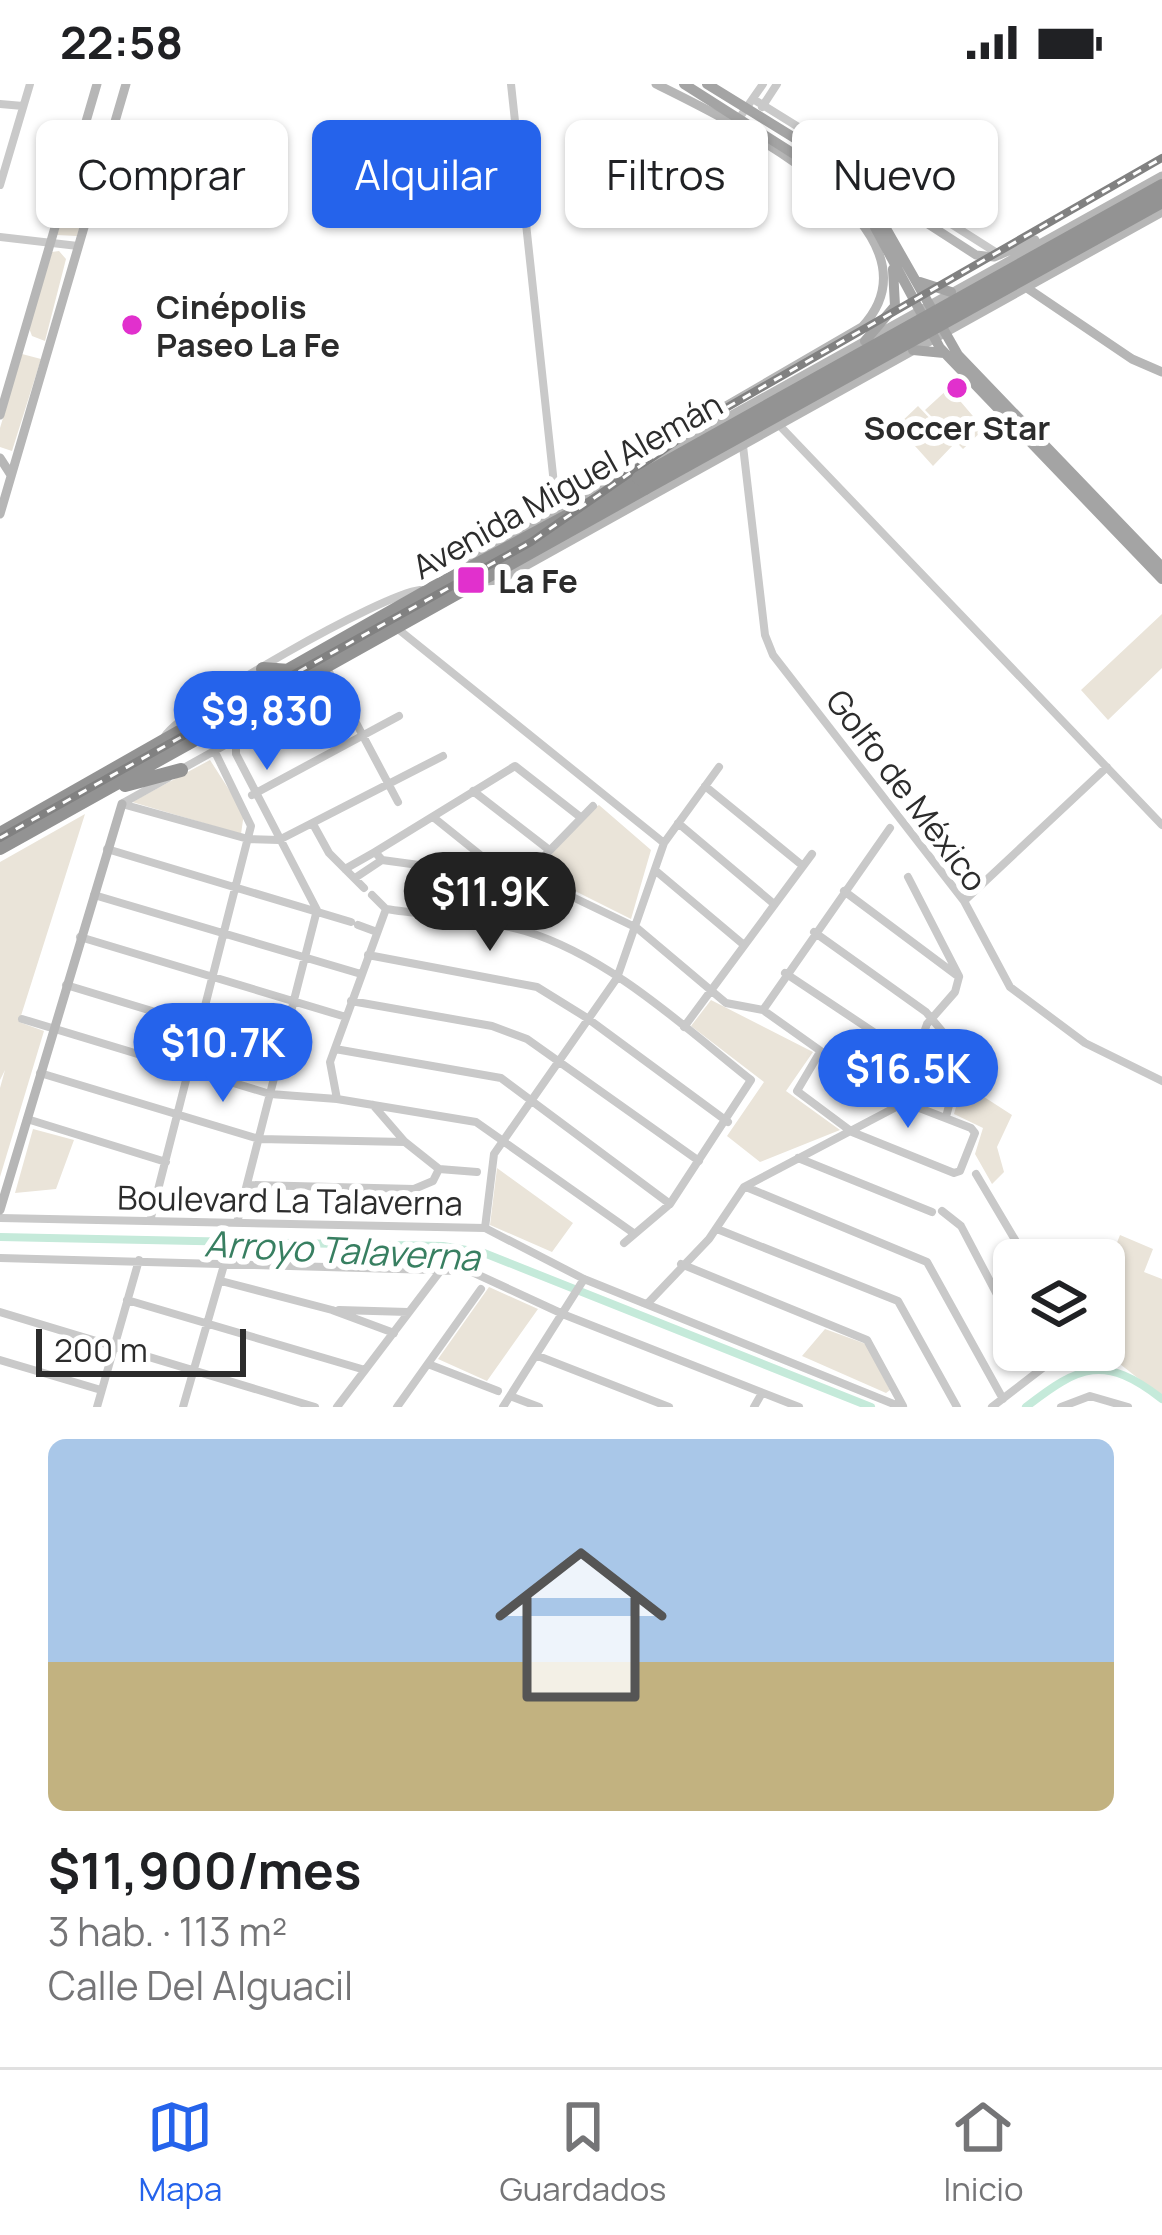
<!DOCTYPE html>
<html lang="es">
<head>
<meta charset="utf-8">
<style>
	body { margin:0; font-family:Manrope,sans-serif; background:#f2f2f2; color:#202124; height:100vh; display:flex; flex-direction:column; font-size:45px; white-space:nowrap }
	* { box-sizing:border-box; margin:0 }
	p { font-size:39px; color:#757577 }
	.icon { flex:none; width:66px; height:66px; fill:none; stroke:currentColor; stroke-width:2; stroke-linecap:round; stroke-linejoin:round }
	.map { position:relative; height:1323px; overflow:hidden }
	.drawer { display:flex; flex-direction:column; background:#fff; flex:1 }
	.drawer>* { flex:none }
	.hud { position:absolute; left:36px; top:36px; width:1092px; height:108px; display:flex; gap:24px }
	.controls { position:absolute; left:993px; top:1155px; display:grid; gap:24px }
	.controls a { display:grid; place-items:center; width:132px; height:132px; border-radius:18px; background:#fff; box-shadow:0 3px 9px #0004; font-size:60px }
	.scale { position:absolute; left:36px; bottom:30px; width:210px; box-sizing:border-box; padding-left:12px; border:6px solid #2c2c2c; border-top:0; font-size:33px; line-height:42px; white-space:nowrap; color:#2c2c2c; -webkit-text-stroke:9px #fff; paint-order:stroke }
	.price { position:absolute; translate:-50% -102px; padding:0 27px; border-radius:42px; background:#2563eb; color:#fff; font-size:39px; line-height:78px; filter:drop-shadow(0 3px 6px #0008) }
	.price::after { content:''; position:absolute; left:50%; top:72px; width:36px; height:27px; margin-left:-18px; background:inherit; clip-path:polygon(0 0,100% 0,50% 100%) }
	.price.active { background:#222; color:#fff }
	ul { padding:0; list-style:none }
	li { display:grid; align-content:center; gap:24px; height:636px; padding:0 48px }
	li span { display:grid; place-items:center; height:372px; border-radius:18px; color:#555 }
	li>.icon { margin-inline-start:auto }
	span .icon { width:216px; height:216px; fill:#fffc; stroke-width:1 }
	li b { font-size:51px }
	.pill { padding:0 42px; border-radius:18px; background:#fff; box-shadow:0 3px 9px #0004; font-size:42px; line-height:108px }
	.pill.active { background:#2563eb; color:#fff }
	.status { display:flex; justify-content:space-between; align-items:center; height:84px; padding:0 60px; background:#fff; direction:ltr }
	.status svg { height:33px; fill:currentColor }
	.tabs { display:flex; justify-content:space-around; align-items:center; height:168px; border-top:3px solid #e0e0e0; background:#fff; font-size:33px; color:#757577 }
	.tabs a { display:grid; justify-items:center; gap:6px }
	.tabs .active { color:#2563eb }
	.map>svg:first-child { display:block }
	.green { fill:#eae4d9 }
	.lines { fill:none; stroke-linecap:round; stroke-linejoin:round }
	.canal { stroke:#c5eada; stroke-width:8 }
	.street { stroke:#c9c9c9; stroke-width:8 }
	.secondary { stroke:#b6b6b6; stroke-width:9 }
	.primary { stroke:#a4a4a4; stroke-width:10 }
	.highway { stroke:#939393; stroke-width:14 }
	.rail-casing { stroke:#818181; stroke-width:8 }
	.rail { stroke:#fff; stroke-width:3; stroke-dasharray:9; stroke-linecap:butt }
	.highway-bridge { stroke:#939393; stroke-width:14 }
	.poi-dot { fill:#e130cd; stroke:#fff; stroke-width:4.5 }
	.labels { text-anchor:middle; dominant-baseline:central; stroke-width:12; stroke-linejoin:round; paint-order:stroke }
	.poi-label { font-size:33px; font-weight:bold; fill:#2c2c2c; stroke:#fff; text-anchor:start }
	.street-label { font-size:33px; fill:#2c2c2c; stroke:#fff }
	.water-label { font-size:36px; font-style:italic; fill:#387f61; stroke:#fff }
</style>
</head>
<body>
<div class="status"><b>22:58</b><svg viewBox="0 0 49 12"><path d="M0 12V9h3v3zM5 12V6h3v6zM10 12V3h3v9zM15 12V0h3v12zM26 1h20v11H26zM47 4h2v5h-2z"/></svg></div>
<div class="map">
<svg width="1162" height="1323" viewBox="0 0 1162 1323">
	<rect width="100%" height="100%" fill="#fff"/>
	<path class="green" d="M83 63 102 68 77 152 57 151Z
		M59 167 66 175 45 257 32 252 29 244 52 168Z
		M22 270 41 275 12 367 0 363V344Z
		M949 304 984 345 963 365 925 326Z
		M918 322 954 360 933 382 897 342Z
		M1162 530V584L1108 636 1081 606Z
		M210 676 244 729 241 750 132 718Z
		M599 721 651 766 631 835 557 798 544 806 531 796 582 732Z
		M85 730 19 938 44 947 0 1093V1004L5 986 0 996V778Z
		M711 916 813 968 786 1007 840 1046 760 1078 727 1052 764 998 691 942Z
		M977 950 993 965 981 1011 1012 1031 997 1063 1004 1088 992 1100 975 1070 983 1044 954 1030 970 973 966 965Z
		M33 1045 74 1056 56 1105 15 1109Z
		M497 1084 573 1139 552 1168 490 1141Z
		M1120 1151 1153 1165 1144 1188 1162 1195V1313L1102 1266 1104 1191Z
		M489 1203 538 1225 487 1297 438 1275Z
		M825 1245 866 1260 890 1306 886 1309 802 1272Z"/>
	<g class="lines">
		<path class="canal" d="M0 1153 443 1162 484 1169 871 1323
			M1026 1323C1080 1281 1104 1270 1162 1315"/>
		<path class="street" d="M511 0 557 428
			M753 15 808 49
			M0 20 23 22
			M762 23 777 0
			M740 33 763 0
			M825 60 1000 171
			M0 101 30 0
			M0 153 78 162
			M779 341 1162 741
			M743 362 765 551 773 571 964 817 1010 903 1085 959 1162 997
			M398 545 664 759
			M327 584 398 718
			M165 652C186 621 382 510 420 506
			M180 686 234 656
			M705 702 803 782
			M473 707 548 765
			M252 711 399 632
			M123 719 168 694
			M122 720 248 755 279 756 443 672
			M433 733 509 794
			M678 739 774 820
			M313 740 329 769 364 804
			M107 765 351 838
			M382 776 375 768 515 682 579 732
			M382 776 522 795 593 722
			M345 785 375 768
			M656 787 744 861
			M908 793 959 892
			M355 794 382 776
			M844 807 959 893
			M94 811 361 890
			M372 811 386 825C431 832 481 834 525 847 610 873 683 942 751 996L670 1120 624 1159
			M964 817 1107 683
			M358 841 377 848
			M522 846 558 806 637 844 726 919 763 926 898 1022 909 1020 971 1044 975 1049 960 1087 954 1089 852 1048 797 1007 820 968
			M814 848 926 928 962 971 946 1033
			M80 853 346 933
			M368 871 537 903 587 934 728 1038
			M785 889 914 975
			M66 901 281 966
			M351 917 492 942 527 955 699 1077
			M763 926 890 744
			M22 935 270 1010 337 1015 476 1038 632 1148
			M684 943 812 770
			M335 965 501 994 670 1120
			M40 989 259 1055 405 1058
			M337 1015 330 978 386 825
			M373 1021 405 1058 439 1085
			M27 1035 166 1078
			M798 1074 932 1128
			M439 1085 477 1088
			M976 1090 1027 1176
			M249 1101 414 1105 433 1097 439 1085
			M746 1103 927 1178 1003 1315
			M942 1127 961 1142 1014 1243
			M0 1134 485 1144 584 1195 901 1323
			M150 1137 251 742 215 668
			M237 1139 317 826 236 670V652L255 625
			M485 1144 494 1070 617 894 664 759 719 683
			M717 1145 898 1217 957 1323
			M0 1174 470 1187 565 1231 799 1323
			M681 1180 867 1256 903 1322
			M221 1197 332 1226 394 1249
			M127 1216 365 1286
			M648 1219 709 1155 744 1103 898 1022 927 940 955 908 959 893
			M339 1226 408 1228
			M0 1228 315 1323
			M1026 1266 1037 1287
			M538 1272 669 1323
			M0 1276 101 1306
			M428 1280 498 1307
			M510 1312 539 1323
			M97 1323 139 1176
			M183 1323 224 1181
			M337 1323 441 1186
			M397 1323 481 1205
			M503 1323 584 1195
			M754 1323 762 1309
			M992 1323 1066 1266
			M1061 1323 1090 1312 1128 1323"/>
		<path class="secondary" d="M656 0C725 34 954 144 862 243L676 351 659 370
			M857 94 976 171 994 173 1035 156
			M1027 204 1132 275 1162 288
			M0 331 97 0
			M0 374 11 391
			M0 430 126 0
			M464 480 1162 92
			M485 497 500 496 1162 128
			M0 1126 122 720"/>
		<path class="primary" d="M684 0 846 103 870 134 940 264 1162 495
			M707 0 843 84 864 106 958 271 1162 483
			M802 51 826 61
			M920 198 951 208
			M865 257 895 222 893 185
			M913 266 944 269"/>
		<path class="highway" d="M263 585 289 587
			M125 701 181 686
			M0 750 428 507 639 394
			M0 764 645 404"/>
		<defs>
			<path id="rail" d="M0 754 531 458 712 332 1162 74"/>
		</defs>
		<use href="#rail" class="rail-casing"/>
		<use href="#rail" class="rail"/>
		<path class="highway-bridge" d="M639 394 1162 102
			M645 404 1162 117"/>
	</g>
	<g class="poi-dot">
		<circle cx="132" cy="241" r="12"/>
		<circle cx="957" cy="304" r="12"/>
		<rect x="456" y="481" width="30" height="30" rx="6"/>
	</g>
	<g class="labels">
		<g class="poi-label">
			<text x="156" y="222">Cinépolis<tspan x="156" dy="38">Paseo La Fe</tspan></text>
			<text x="957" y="343" text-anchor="middle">Soccer Star</text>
			<text x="498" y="496">La Fe</text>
		</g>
		<g class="street-label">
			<text transform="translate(567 401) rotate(-29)">Avenida Miguel Alemán</text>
			<text transform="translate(907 706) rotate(53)">Golfo de México</text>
			<text transform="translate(290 1116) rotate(1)">Boulevard La Talaverna</text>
		</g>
		<g class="water-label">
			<text transform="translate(342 1166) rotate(3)">Arroyo Talaverna</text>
		</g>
	</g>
</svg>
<div class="controls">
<a><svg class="icon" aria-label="layers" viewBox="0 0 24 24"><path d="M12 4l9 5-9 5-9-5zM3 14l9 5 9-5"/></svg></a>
</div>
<div class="scale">200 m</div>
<b class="price" style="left:267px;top:689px">$9,830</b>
<b class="price active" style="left:490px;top:870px">$11.9K</b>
<b class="price" style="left:223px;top:1021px">$10.7K</b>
<b class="price" style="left:908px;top:1047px">$16.5K</b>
<div class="hud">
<a class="pill">Comprar</a>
<a class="pill active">Alquilar</a>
<a class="pill">Filtros</a>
<a class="pill">Nuevo</a>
</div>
</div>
<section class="drawer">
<ul>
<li><span style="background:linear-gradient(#a9c7e8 60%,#c2b280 0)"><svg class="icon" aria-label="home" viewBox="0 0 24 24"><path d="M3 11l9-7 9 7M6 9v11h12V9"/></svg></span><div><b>$11,900/mes</b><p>3 hab. · 113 m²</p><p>Calle Del Alguacil</p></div></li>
</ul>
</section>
<nav class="tabs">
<a class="active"><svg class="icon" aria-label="map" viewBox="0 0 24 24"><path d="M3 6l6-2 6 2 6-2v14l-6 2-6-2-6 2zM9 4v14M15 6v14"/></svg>Mapa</a>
<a><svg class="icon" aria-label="saved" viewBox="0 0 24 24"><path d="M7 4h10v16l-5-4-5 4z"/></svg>Guardados</a>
<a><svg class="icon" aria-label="home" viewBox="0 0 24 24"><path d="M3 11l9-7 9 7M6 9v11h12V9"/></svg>Inicio</a>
</nav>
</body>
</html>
